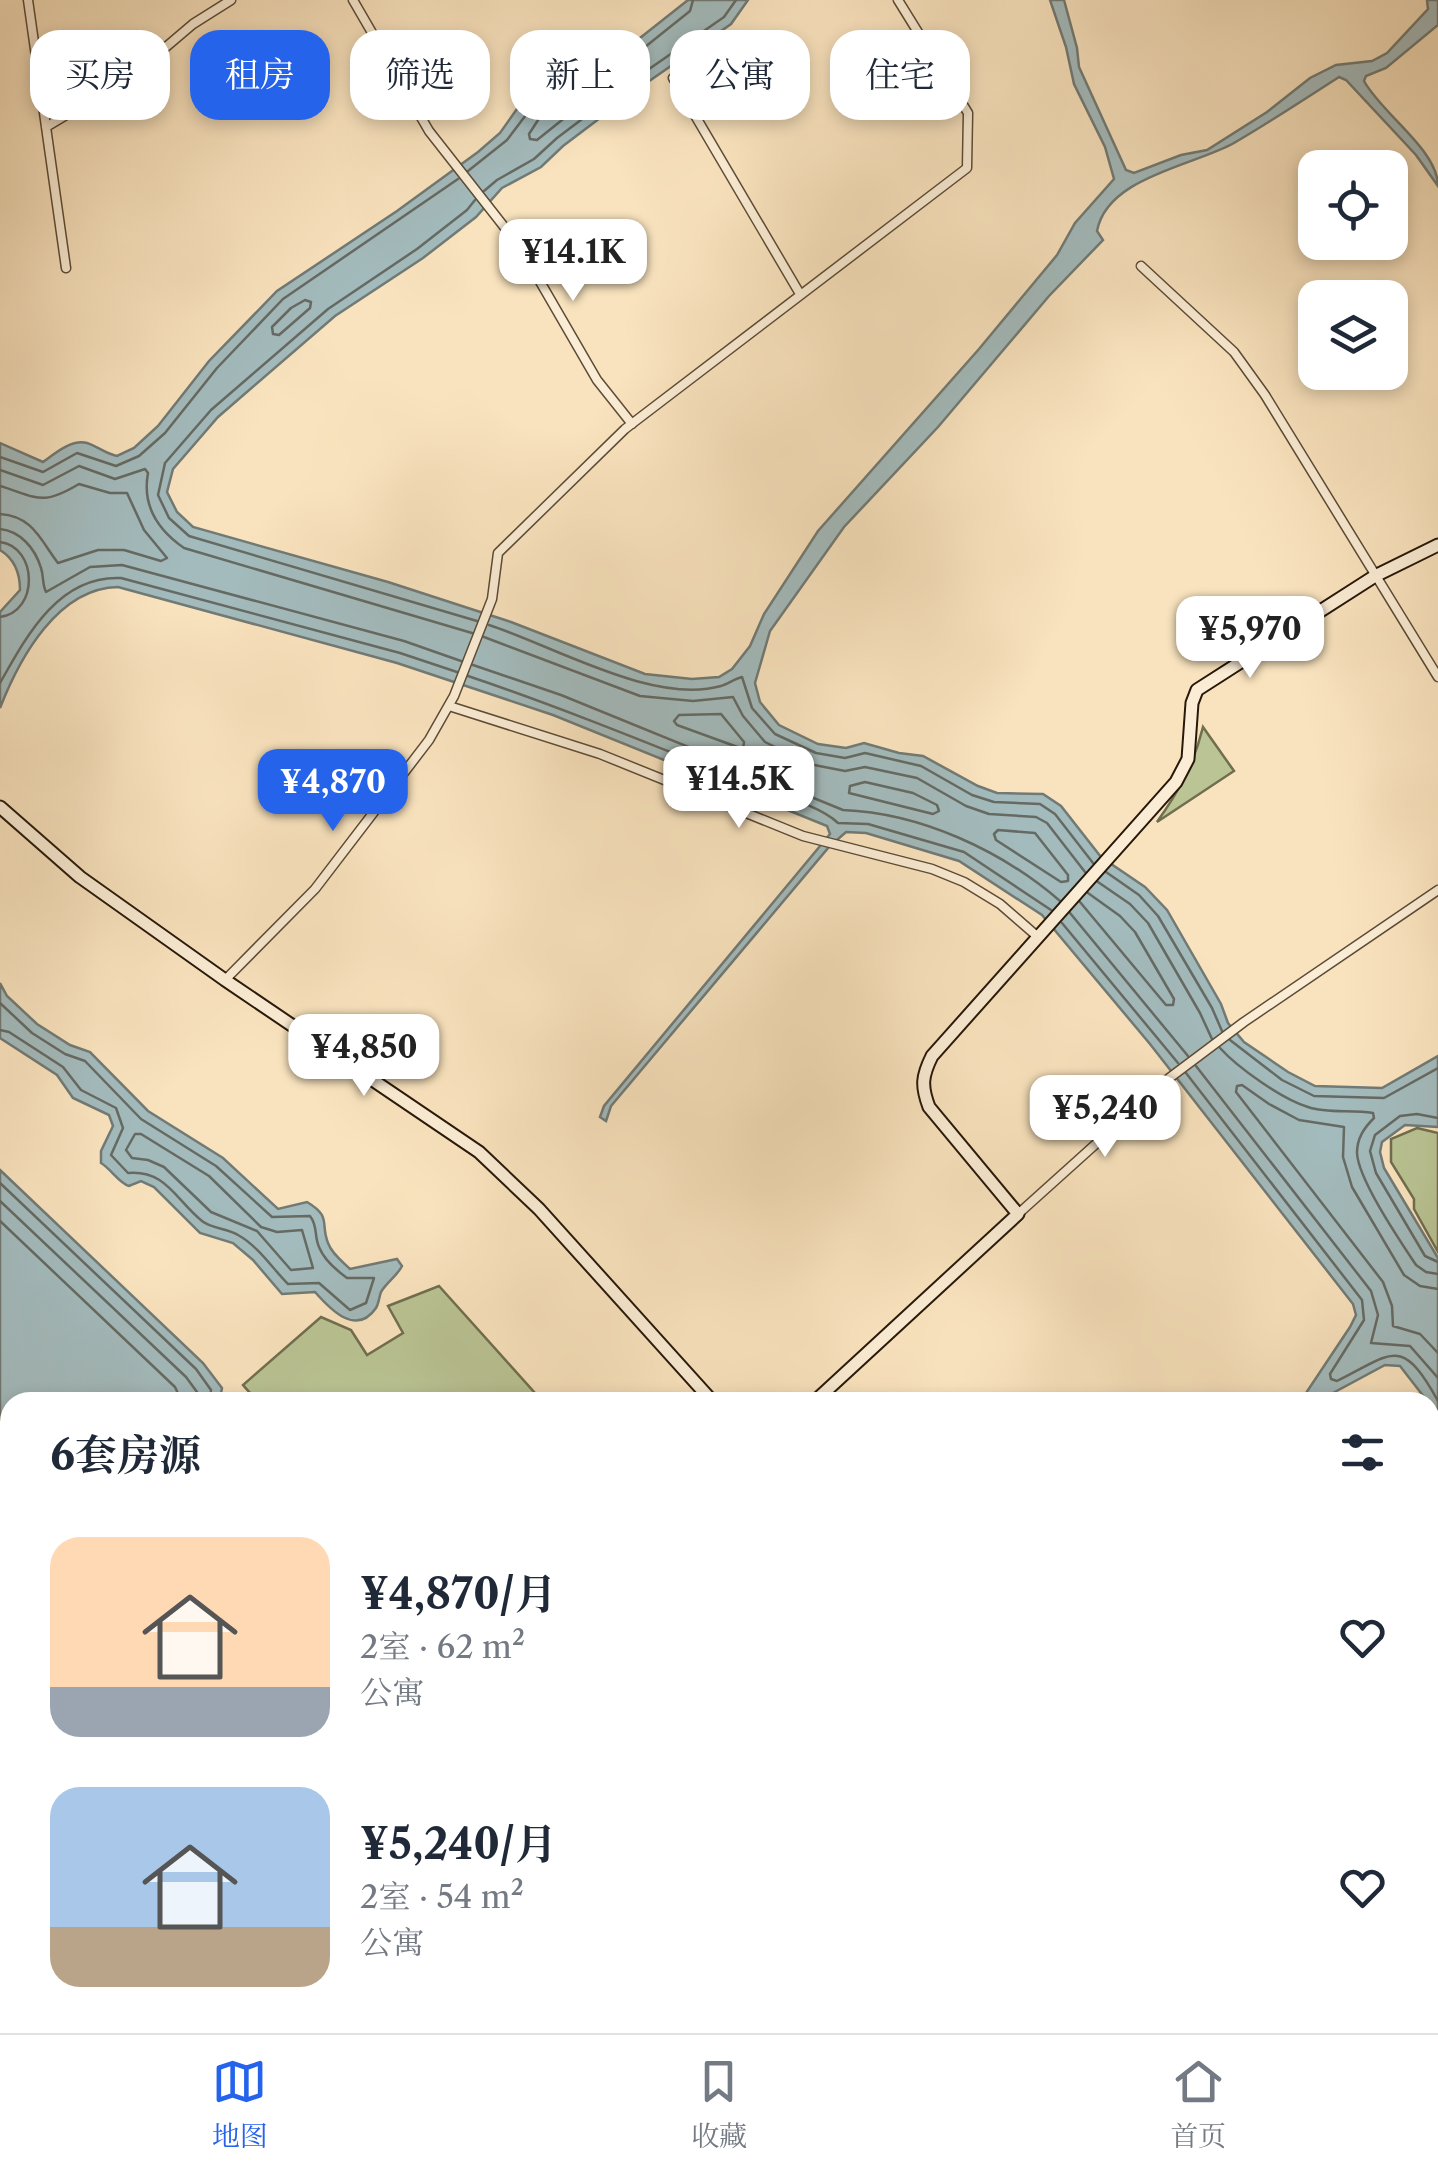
<!DOCTYPE html>
<html lang="zh">
<head>
<meta charset="utf-8">
<style>
	body { margin:0; font-family:"Libre Caslon Text","Noto Serif SC",serif; background:#f6f6f7; color:#1f2937; height:100vh; display:flex; flex-direction:column; font-size:38px; white-space:nowrap }
	* { box-sizing:border-box; margin:0 }
	p { font-size:32px; color:#747a83 }
	.icon { flex:none; width:55px; height:55px; fill:none; stroke:currentColor; stroke-width:2; stroke-linecap:round; stroke-linejoin:round }
	.map { position:relative; flex:1; overflow:hidden }
	.details { position:absolute; left:0px; top:1392px; width:1440px; height:642px; display:flex; flex-direction:column; background:#fff; border-radius:30px 30px 0 0; box-shadow:0 5px 15px #0003 }
	.details>* { flex:none }
	.top-card { position:absolute; left:30px; top:30px; width:1380px; height:90px; display:flex; gap:20px }
	.tools { position:absolute; left:1298px; top:150px; display:grid; gap:20px }
	.tools a { display:grid; place-items:center; width:110px; height:110px; border-radius:20px; background:#fff; box-shadow:0 5px 15px #0003; font-size:50px }
	.price { position:absolute; translate:-50% -85px; padding:0 22px; border-radius:20px; background:#fff; color:#222; font-size:32px; line-height:65px; filter:drop-shadow(0 2px 5px #0008) }
	.price::after { content:''; position:absolute; left:50%; top:60px; width:30px; height:22px; margin-left:-15px; background:inherit; clip-path:polygon(0 0,100% 0,50% 100%) }
	.price.active { background:#2563eb; color:#fff }
	ul { padding:0; list-style:none }
	li { display:flex; align-items:center; gap:30px; height:250px; padding:0 50px }
	li span { display:grid; place-items:center; flex:none; width:280px; height:200px; border-radius:30px; color:#555 }
	li>.icon { margin-inline-start:auto }
	span .icon { width:120px; height:120px; fill:#fffc; stroke-width:1 }
	li b { font-size:42px }
	h2 { display:flex; justify-content:space-between; align-items:center; height:120px; padding:0 50px; font-size:42px }
	.tag { padding:0 35px; border-radius:30px; background:#fff; box-shadow:0 5px 15px #0003; font-size:35px; line-height:90px }
	.tag.active { background:#2563eb; color:#fff }
	.tab-bar { display:flex; justify-content:space-around; align-items:center; height:140px; border-top:2px solid #e0e1e3; background:#fff; font-size:28px; color:#747a83 }
	.tab-bar a { display:grid; justify-items:center; gap:5px }
	.tab-bar .active { color:#2563eb }
	.map>svg:first-child { display:block }
	.green { fill:#bac494; stroke:#706e4e; stroke-width:2.5 }
	.water { fill:#a3bbbd; stroke:#717a75; stroke-width:2.5 }
	.lines { fill:none; stroke-linecap:round; stroke-linejoin:round }
	.shore { stroke:#656a63; stroke-width:2.5 }
	.street-casing { stroke:#5c4b36; stroke-width:11 }
	.secondary-casing { stroke:#271809; stroke-width:15 }
	.street { stroke:#fbedd5; stroke-width:8 }
	.secondary { stroke:#fbedd5; stroke-width:11 }
</style>
</head>
<body>
<div class="map">
<svg width="1438" height="2033" viewBox="0 0 1438 2033">
	<rect width="100%" height="100%" fill="#f9e3be"/>
	<filter id="stains"><feTurbulence type="fractalNoise" baseFrequency=".002" numOctaves="4"/><feColorMatrix values="0 0 0 0 .2 0 0 0 0 .09 0 0 0 0 .02 0 0 0 .5 -.17"/></filter>
	<radialGradient id="worn" r=".72"><stop offset=".6" stop-color="#630" stop-opacity="0"/><stop offset="1" stop-color="#630" stop-opacity=".3"/></radialGradient>
	<path class="green" d="M1203 727 1234 771 1157 822C1179 791 1194 764 1203 727Z
		M1417 1128 1438 1133V1252L1414 1209V1199L1391 1162V1139Z
		M439 1286 543 1402H258L243 1385 321 1317 351 1330 367 1355 403 1333 388 1306Z"/>
	<path class="water" d="M688 0H748L731 24 645 84 563 146 541 167 502 188 476 217 423 258 335 316 218 417 173 469 167 492 177 512 193 527 388 582 511 622 645 674 692 679 719 677 732 669 750 646 764 614 818 531 979 349 1057 255 1075 223 1114 179 1105 147 1074 84 1066 47 1050 0H1064L1077 48 1079 67 1126 170 1134 173 1181 155 1207 150 1267 112 1310 78 1336 65 1372 61 1387 53 1428 9 1427 0H1438V25L1386 68 1366 76 1364 81C1382 114 1438 150 1438 186L1416 155 1346 80 1339 77C1305 99 1270 122 1234 143 1193 166 1107 177 1097 231L1103 240 1049 296 938 427 844 527 770 631 755 683 760 702 779 725 818 744 846 748 864 743 899 753 923 756 978 786 997 793 1043 794 1061 806 1101 857 1145 887 1167 910 1221 1004 1228 1023 1244 1042 1288 1072 1315 1086 1382 1088 1438 1056V1127L1405 1125 1382 1142 1380 1152 1384 1168 1438 1258V1415L1400 1366 1385 1365 1318 1401 1307 1400 1306 1393 1350 1327 1356 1315 1353 1304 1150 1044 1042 915 959 861 866 833 846 832 829 847 611 1106 606 1121 600 1117 604 1106 830 834 827 826 553 715 397 663 118 587C58 588 20 657 0 708V612L20 590C20 573 15 559 0 550V443L43 462C54 454 71 439 87 443 97 446 106 454 117 456L134 448 158 426 209 361 277 291 397 211 478 152 500 133 524 99 640 38Z
		M0 983 7 996 37 1024 70 1045 90 1052 148 1111 223 1158 278 1209 307 1202C332 1217 320 1223 328 1243 332 1254 342 1261 350 1269L397 1259 402 1266C397 1276 387 1282 381 1292 379 1297 379 1303 376 1308 356 1337 330 1309 315 1292L282 1294 253 1260 233 1243 200 1233 154 1187 141 1181 129 1186C119 1183 111 1169 101 1163V1151L113 1126 109 1115 73 1098 57 1075 0 1038Z
		M0 1170 203 1363 222 1388 220 1398 215 1402H10V1458L0 1447Z
		M1438 1624V1817L1430 1821V1634Z
		M10 1726V1779L0 1783V1729Z
		M944 2025H1244L1242 2033H1029Z"/>
	<g class="lines">
		<path class="shore" d="M562 107 567 110V116L537 140 530 139 529 134 540 117Z
			M468 171 507 140 532 107 645 47 690 11 693 0
			M484 191 497 180 534 159 557 138 639 76 724 17 736 0
			M475 200 467 210 417 249 328 309 211 410 165 463 158 495 169 518 189 536 477 621
			M305 300 311 302 310 308 279 335 273 334 272 327 291 308Z
			M0 457 43 472 77 453 116 466 139 456 165 433 217 368 283 299 458 179
			M0 470 43 485 79 466 115 479 145 469 148 473C142 505 158 530 184 548L472 633
			M0 486C39 498 42 506 79 484L110 493H127L144 530 167 558 161 561 124 550H98L58 563C41 541 33 516 0 514
			M0 529C20 531 35 548 41 568 44 577 42 584 46 592L90 567 122 565 404 641 461 661
			M0 542C38 547 39 612 0 617
			M489 625C554 646 653 705 721 686 728 684 734 679 742 677L752 708 775 734 816 753 845 758 865 753 921 766 972 795 994 802 1040 804 1055 814 1093 863
			M484 637 640 696 693 701 733 697 743 716 765 742 809 764 845 771 865 767 917 778 966 806 989 814 1036 817 1047 823 1085 872
			M473 665 561 695 843 810C920 813 1001 850 1060 901
			M468 676C563 708 655 746 748 783 773 793 819 805 838 823L868 824 964 852 1051 910
			M0 683C27 635 59 575 121 578L400 653 457 672
			M721 714 744 742 743 749 677 725 674 721 679 715Z
			M865 782 913 793 937 805 939 811 933 814 849 793 850 786Z
			M998 830 1035 833 1068 875V881L1061 882 996 840 994 834Z
			M1106 872 1139 895 1158 916 1212 1008 1222 1031
			M1098 882 1130 904 1148 923 1200 1013 1212 1039
			M1080 902 1166 1005H1173L1174 999 1135 932 1120 916 1088 893
			M1070 913 1188 1056
			M1062 923 1178 1063
			M0 1003 32 1033 65 1054 85 1061 141 1119 216 1166 272 1217 310 1216C318 1226 314 1236 319 1247 324 1260 336 1270 347 1278H374L366 1303 350 1310 319 1283 288 1284C272 1268 258 1246 238 1235 227 1228 212 1229 202 1221 175 1199 166 1170 128 1173L111 1155 123 1128 116 1108 81 1090 63 1067 9 1032 0 1030
			M1230 1040 1282 1080 1314 1096 1384 1098 1438 1068
			M1220 1048C1238 1068 1282 1099 1308 1107 1328 1114 1352 1109 1373 1113L1374 1118C1364 1128 1357 1138 1357 1153 1358 1179 1400 1241 1416 1265L1426 1272 1438 1274
			M1196 1066 1371 1291 1378 1315 1371 1343 1410 1346 1438 1378
			M1186 1073 1362 1300 1364 1320 1330 1374 1331 1379 1337 1381C1392 1354 1401 1334 1438 1401
			M1438 1118 1417 1114 1400 1116 1375 1135 1370 1151 1376 1173 1425 1256 1438 1262
			M135 1134H141L209 1176 261 1227 277 1232 302 1230 313 1268 291 1270 257 1231 211 1212 164 1167 148 1160 132 1158 126 1150Z
			M0 1183 196 1369 211 1390 210 1402
			M0 1201 186 1377 197 1392V1402
			M0 1221 175 1387 182 1402
			M1438 1289 1420 1286 1404 1275 1352 1187 1343 1157 1344 1127 1299 1120 1269 1104 1242 1085 1237 1086 1236 1092 1383 1282 1392 1306 1393 1326 1420 1334 1438 1353"/>
		<defs>
			<path id="street" d="M28 0 66 268
				M353 0 429 131 520 247 597 380 632 424
				M673 78 800 294
				M46 127 133 75 193 24 231 0
				M1141 266 1234 352 1265 395 1438 677
				M449 706 600 754 803 836 932 869 964 882 1000 904 1038 937
				M225 980 315 889 429 740 454 696 492 599 498 553 625 429 967 168 968 113 898 0
				M1018 1214 1168 1079 1244 1022 1438 890
				M250 2025 257 2033
				M383 2025 389 2033"/>
			<path id="secondary" d="M0 807 80 877 225 980 479 1152 539 1209 713 1402
				M814 1402 1018 1214 929 1107C921 1086 922 1076 932 1056L1176 782 1188 759 1192 703 1197 690 1375 576 1438 545
				M1300 2025 1310 2033
				M113 2033 122 2025"/>
		</defs>
		<use href="#street" class="street-casing"/>
		<use href="#secondary" class="secondary-casing"/>
		<use href="#street" class="street"/>
		<use href="#secondary" class="secondary"/>
	</g>
	<rect width="100%" height="100%" filter="url(#stains)"/>
	<rect width="100%" height="100%" fill="url(#worn)"/>
</svg>
<div class="tools">
<a><svg class="icon" aria-label="locate" viewBox="0 0 24 24"><circle cx="12" cy="12" r="6"/><path d="M12 2v4M12 18v4M2 12h4M18 12h4"/></svg></a>
<a><svg class="icon" aria-label="layers" viewBox="0 0 24 24"><path d="M12 4l9 5-9 5-9-5zM3 14l9 5 9-5"/></svg></a>
</div>
<b class="price" style="left:573px;top:304px">¥14.1K</b>
<b class="price" style="left:1250px;top:681px">¥5,970</b>
<b class="price" style="left:739px;top:831px">¥14.5K</b>
<b class="price active" style="left:333px;top:834px">¥4,870</b>
<b class="price" style="left:364px;top:1099px">¥4,850</b>
<b class="price" style="left:1105px;top:1160px">¥5,240</b>
<div class="top-card">
<a class="tag">买房</a>
<a class="tag active">租房</a>
<a class="tag">筛选</a>
<a class="tag">新上</a>
<a class="tag">公寓</a>
<a class="tag">住宅</a>
</div>
<section class="details">
<h2>6套房源<svg class="icon" aria-label="filters" viewBox="0 0 24 24"><path d="M4 7h16M4 17h16"/><circle cx="9" cy="7" r="2"/><circle cx="15" cy="17" r="2"/></svg></h2>
<ul>
<li><span style="background:linear-gradient(#ffd9b3 75%,#9aa5b1 0)"><svg class="icon" aria-label="home" viewBox="0 0 24 24"><path d="M3 11l9-7 9 7M6 9v11h12V9"/></svg></span><div><b>¥4,870/月</b><p>2室 · 62 m²</p><p>公寓</p></div><svg class="icon" aria-label="heart" viewBox="0 0 24 24"><path d="M12 20l-8-8c-3-5 5-10 8-4 3-6 11-1 8 4z"/></svg></li>
<li><span style="background:linear-gradient(#a9c7e8 70%,#b9a48a 0)"><svg class="icon" aria-label="home" viewBox="0 0 24 24"><path d="M3 11l9-7 9 7M6 9v11h12V9"/></svg></span><div><b>¥5,240/月</b><p>2室 · 54 m²</p><p>公寓</p></div><svg class="icon" aria-label="heart" viewBox="0 0 24 24"><path d="M12 20l-8-8c-3-5 5-10 8-4 3-6 11-1 8 4z"/></svg></li>
</ul>
</section>
</div>
<nav class="tab-bar">
<a class="active"><svg class="icon" aria-label="map" viewBox="0 0 24 24"><path d="M3 6l6-2 6 2 6-2v14l-6 2-6-2-6 2zM9 4v14M15 6v14"/></svg>地图</a>
<a><svg class="icon" aria-label="saved" viewBox="0 0 24 24"><path d="M7 4h10v16l-5-4-5 4z"/></svg>收藏</a>
<a><svg class="icon" aria-label="home" viewBox="0 0 24 24"><path d="M3 11l9-7 9 7M6 9v11h12V9"/></svg>首页</a>
</nav>
</body>
</html>
